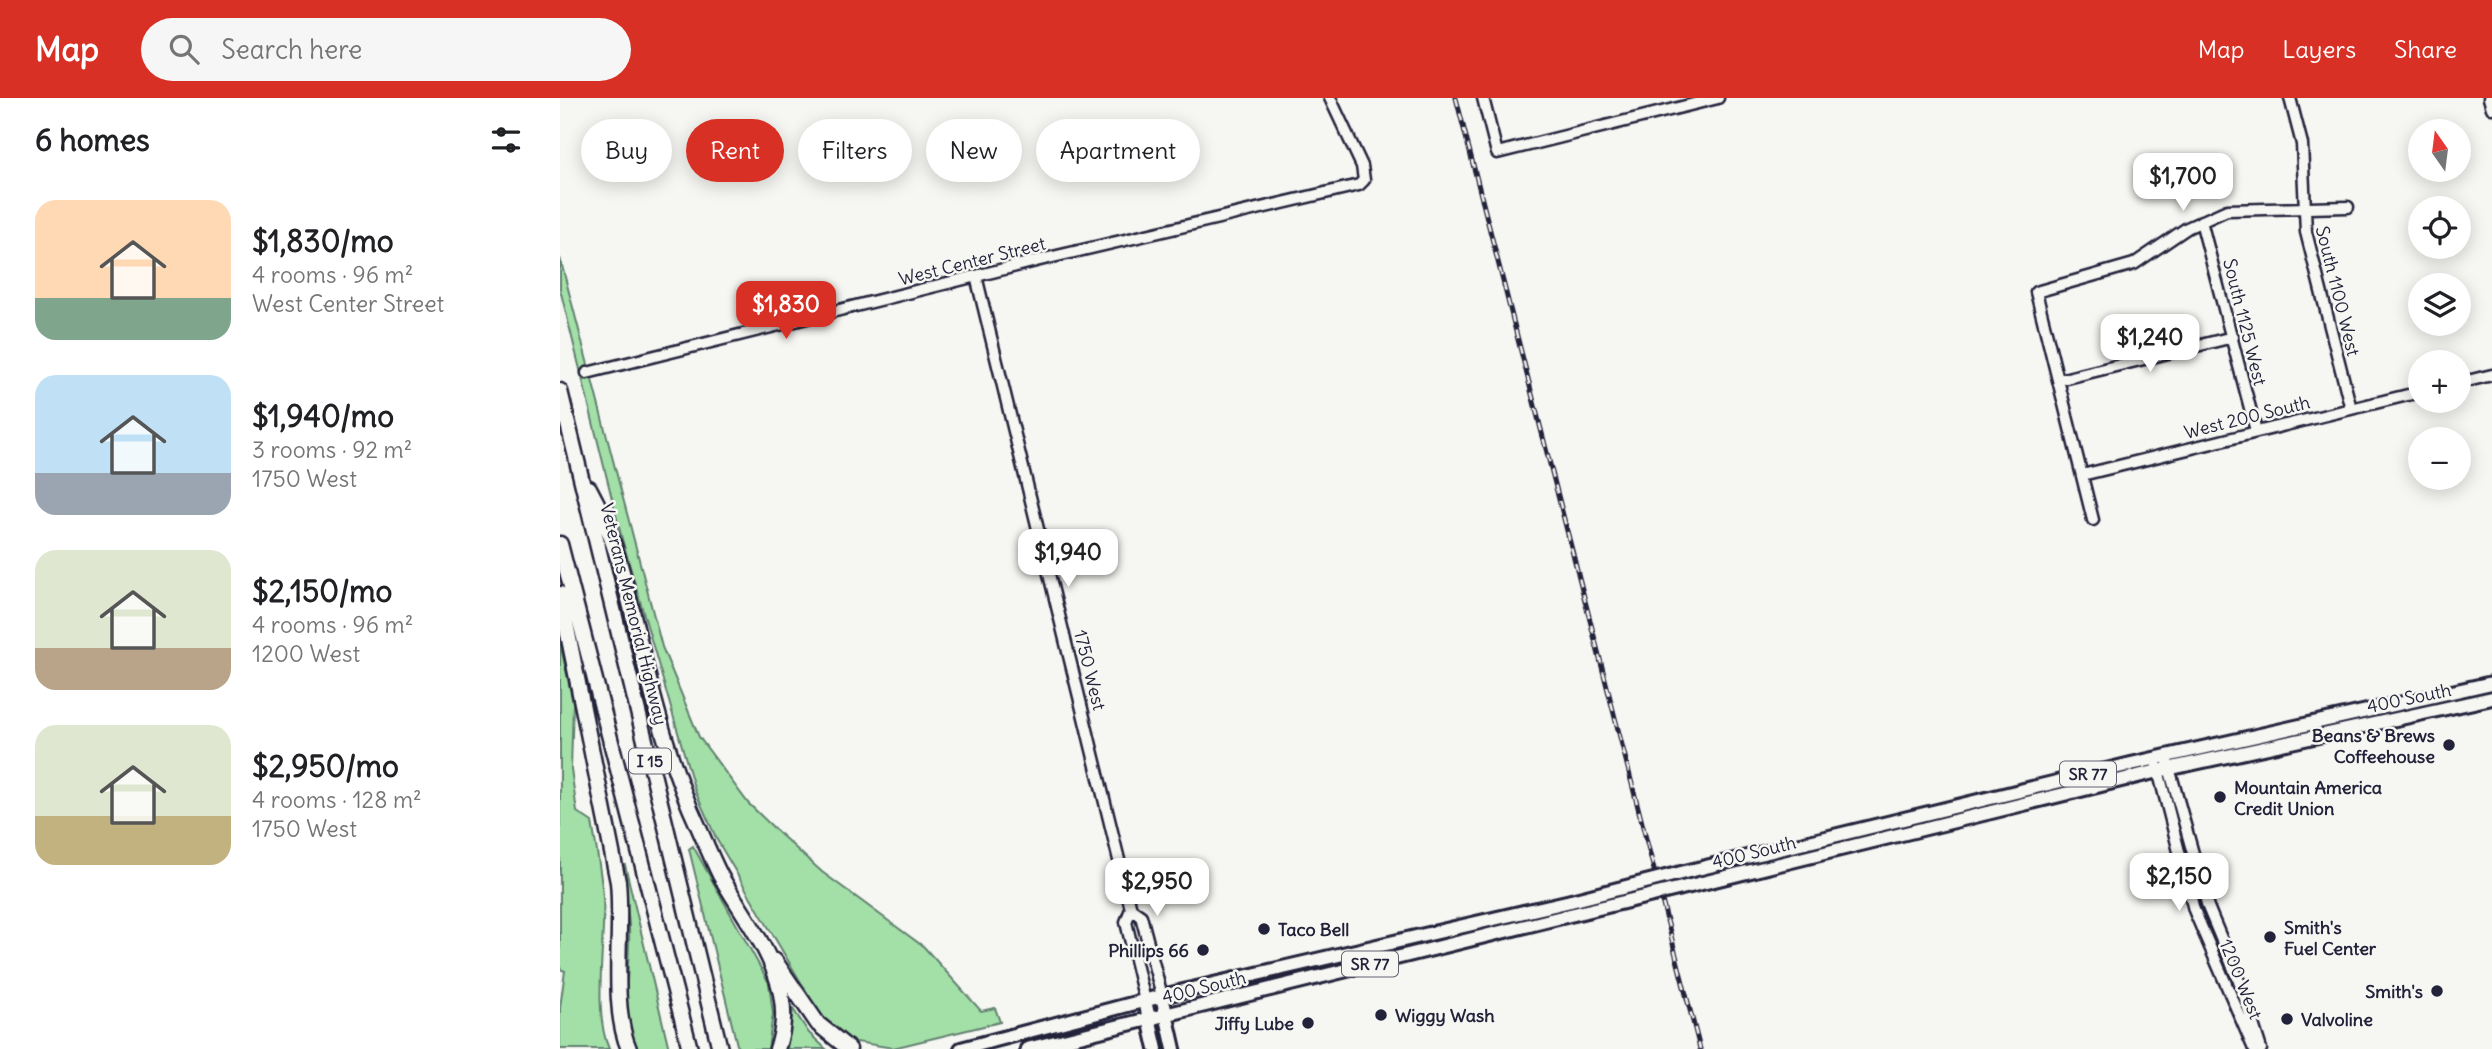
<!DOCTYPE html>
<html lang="en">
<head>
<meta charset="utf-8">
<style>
	body { margin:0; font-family:Delius,sans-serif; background:#f6f6f6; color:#202124; height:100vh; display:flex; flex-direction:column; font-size:26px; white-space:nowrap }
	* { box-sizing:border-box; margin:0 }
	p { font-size:23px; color:#757577 }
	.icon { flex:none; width:38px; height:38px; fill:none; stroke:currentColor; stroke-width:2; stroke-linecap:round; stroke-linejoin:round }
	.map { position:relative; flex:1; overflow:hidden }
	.details { display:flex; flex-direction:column; background:#fff; width:560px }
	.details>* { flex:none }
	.banner { position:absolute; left:21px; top:21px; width:665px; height:63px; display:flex; gap:14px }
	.needle { width:46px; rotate:346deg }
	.buttons { position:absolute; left:1848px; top:21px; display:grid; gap:14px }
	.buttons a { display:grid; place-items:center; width:63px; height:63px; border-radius:50%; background:#fff; box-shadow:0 4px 18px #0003; font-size:35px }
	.price { position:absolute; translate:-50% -60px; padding:0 16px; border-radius:14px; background:#fff; color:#222; font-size:23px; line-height:46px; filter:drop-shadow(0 2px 4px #0008) }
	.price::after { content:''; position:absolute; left:50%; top:42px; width:21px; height:16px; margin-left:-10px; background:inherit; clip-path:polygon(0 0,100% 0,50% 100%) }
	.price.on { background:#d93025; color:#fff }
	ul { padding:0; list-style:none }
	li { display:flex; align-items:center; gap:21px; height:175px; padding:0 35px }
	li span { display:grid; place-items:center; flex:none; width:196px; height:140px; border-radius:21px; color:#555 }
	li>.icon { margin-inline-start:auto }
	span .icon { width:84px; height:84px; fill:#fffc; stroke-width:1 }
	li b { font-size:30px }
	h2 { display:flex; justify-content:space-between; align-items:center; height:84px; padding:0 35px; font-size:30px }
	.pill { padding:0 24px; border-radius:32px; background:#fff; box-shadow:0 4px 18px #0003; font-size:24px; line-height:63px }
	.pill.on { background:#d93025; color:#fff }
	header { display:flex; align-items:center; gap:42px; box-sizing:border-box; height:98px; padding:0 35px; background:#d93025; color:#fff }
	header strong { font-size:33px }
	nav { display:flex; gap:38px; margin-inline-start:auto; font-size:24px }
	.search { width:490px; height:63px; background:#f6f6f6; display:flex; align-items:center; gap:18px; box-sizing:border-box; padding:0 24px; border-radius:38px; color:#757577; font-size:26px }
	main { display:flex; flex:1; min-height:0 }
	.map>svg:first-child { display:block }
	.green { fill:#a3e0a7; stroke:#628171; stroke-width:2 }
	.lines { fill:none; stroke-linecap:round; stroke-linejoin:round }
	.minor-casing { stroke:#22223b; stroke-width:15 }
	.major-casing { stroke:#22223b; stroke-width:18 }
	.highway-casing { stroke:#22223b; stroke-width:19 }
	.minor { stroke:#f6f6f2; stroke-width:10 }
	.major { stroke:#f6f6f2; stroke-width:12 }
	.highway { stroke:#f6f6f2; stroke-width:14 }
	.rail-casing { stroke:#22223b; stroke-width:5 }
	.rail { stroke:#f6f6f2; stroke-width:2.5; stroke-dasharray:8; stroke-linecap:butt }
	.major-bridge-casing { stroke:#22223b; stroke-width:18; stroke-linecap:butt }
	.major-bridge { stroke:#f6f6f2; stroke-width:12 }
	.poi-dot { fill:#22223b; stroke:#f6f6f2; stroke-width:2.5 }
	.labels { text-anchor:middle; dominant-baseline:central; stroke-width:5; stroke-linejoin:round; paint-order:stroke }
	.shield { fill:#f6f6f2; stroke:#626272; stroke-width:2 }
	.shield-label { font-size:16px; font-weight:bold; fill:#22223b }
	.street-label { font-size:18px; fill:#22223b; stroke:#f6f6f2 }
	.poi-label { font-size:18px; font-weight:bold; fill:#22223b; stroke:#f6f6f2; text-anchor:start }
</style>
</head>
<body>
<header>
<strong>Map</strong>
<div class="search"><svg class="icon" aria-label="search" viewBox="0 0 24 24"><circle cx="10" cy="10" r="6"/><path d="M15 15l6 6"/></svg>Search here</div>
<nav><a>Map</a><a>Layers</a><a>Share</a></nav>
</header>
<main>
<section class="details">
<h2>6 homes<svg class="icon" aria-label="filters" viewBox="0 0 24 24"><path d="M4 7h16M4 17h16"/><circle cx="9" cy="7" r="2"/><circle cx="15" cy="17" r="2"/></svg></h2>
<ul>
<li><span style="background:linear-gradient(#ffd9b3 70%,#7fa58c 0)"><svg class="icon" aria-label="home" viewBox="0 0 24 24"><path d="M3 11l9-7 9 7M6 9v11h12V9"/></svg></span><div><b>$1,830/mo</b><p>4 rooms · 96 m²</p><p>West Center Street</p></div></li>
<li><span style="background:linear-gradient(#bfe0f5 70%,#9aa5b1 0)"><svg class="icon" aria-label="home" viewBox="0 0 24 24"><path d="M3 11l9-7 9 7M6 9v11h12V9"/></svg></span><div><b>$1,940/mo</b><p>3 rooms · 92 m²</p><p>1750 West</p></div></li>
<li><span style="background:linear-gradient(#dfe7d0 70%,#b9a48a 0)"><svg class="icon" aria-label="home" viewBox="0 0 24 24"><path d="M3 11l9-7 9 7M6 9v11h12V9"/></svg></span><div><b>$2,150/mo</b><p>4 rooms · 96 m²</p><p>1200 West</p></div></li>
<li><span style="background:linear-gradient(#dfe7d0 65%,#c2b280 0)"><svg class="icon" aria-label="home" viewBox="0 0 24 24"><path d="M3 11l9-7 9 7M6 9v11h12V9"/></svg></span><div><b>$2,950/mo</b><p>4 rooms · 128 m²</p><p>1750 West</p></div></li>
</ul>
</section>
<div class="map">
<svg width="1932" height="951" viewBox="0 0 1932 951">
	<rect width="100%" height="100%" fill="#f6f6f2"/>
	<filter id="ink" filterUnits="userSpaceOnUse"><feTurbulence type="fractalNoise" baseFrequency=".0143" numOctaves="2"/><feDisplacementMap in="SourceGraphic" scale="14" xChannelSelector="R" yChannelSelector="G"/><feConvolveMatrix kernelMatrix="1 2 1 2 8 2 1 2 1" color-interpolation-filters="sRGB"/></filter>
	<g filter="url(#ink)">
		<path class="green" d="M0 160 102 549 139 639 188 705 220 736 262 774 364 849 421 913 435 910 440 924 333 950 297 944 295 947 266 927 157 742 135 693 62 441 0 191Z
			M0 545 13 605 11 671 17 714 32 724C36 749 41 774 43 799 46 842 32 913 49 951H0V910L5 873 0 871Z
			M133 748 209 885 213 916 208 951H178L129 751Z
			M65 767 109 951H74C59 911 71 869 69 828 68 808 63 788 60 769Z
			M233 911 249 935 266 951H227Z"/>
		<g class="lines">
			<defs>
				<path id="minor" d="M923 0 937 55 1158 0
					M1730 0 1742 46 1746 134 1791 311
					M1929 0 1932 10
					M1641 123 1696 333
					M416 178 571 811 566 824 585 903
					M27 275 480 162 799 87 804 82 802 68 770 0
					M1499 282 1673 239
					M1899 285 1932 277
					M1522 377 1860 294
					M1533 422 1476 194 1574 166 1627 130 1667 112 1788 109
					M1608 666 1648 809 1681 888 1701 951
					M1597 668 1634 812 1694 951
					M571 811 581 818 602 898"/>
				<path id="major" d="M1125 774 1571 666 1932 585
					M1130 788 1598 673 1932 600
					M602 898 614 951
					M585 903 596 951
					M401 951 602 898 1011 803
					M467 951 1014 816"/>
				<path id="highway" d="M0 293 160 951
					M29 390C56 438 67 493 80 546 95 608 111 670 138 728 145 744 152 761 160 777 190 830 241 887 217 951
					M0 446 130 951
					M0 496 58 784C63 833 50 908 69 951
					M215 863 258 926 289 951"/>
			</defs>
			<use href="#minor" class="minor-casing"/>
			<use href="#major" class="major-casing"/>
			<use href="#highway" class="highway-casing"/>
			<use href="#minor" class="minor"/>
			<use href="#major" class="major"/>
			<use href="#highway" class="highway"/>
			<defs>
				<path id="rail" d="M896 0 1140 951"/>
			</defs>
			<use href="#rail" class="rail-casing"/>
			<use href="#rail" class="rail"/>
			<defs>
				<path id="major-bridge" d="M1011 803 1125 774
					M1014 816 1130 788"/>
			</defs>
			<use href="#major-bridge" class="major-bridge-casing"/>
			<use href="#major-bridge" class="major-bridge"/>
		</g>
	</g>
	<g class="poi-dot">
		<circle cx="1889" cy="647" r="7"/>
		<circle cx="1660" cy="699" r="7"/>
		<circle cx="704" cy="831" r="7"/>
		<circle cx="1710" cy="839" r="7"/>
		<circle cx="643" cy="852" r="7"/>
		<circle cx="1877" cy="893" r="7"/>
		<circle cx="821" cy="917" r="7"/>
		<circle cx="1727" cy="921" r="7"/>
		<circle cx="748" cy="925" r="7"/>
	</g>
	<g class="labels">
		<g class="shield">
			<rect x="69" y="650.5" width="42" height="25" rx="5"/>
			<rect x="1500" y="663.5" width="56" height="25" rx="5"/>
			<rect x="782" y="853.5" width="56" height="25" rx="5"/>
		</g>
		<g class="shield-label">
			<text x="90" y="663">I 15</text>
			<text x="1528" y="676">SR 77</text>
			<text x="810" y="866">SR 77</text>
		</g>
		<g class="street-label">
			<text transform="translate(412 163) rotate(-14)">West Center Street</text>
			<text transform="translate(1778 193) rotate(76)">South 1100 West</text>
			<text transform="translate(1685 224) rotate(76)">South 1125 West</text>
			<text transform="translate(1687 319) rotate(-14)">West 200 South</text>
			<text transform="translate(74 516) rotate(76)">Veterans Memorial Highway</text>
			<text transform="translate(530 572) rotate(76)">1750 West</text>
			<text transform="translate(1849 600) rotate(-12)">400 South</text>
			<text transform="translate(1194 754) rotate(-14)">400 South</text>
			<text transform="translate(1681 881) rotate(68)">1200 West</text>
			<text transform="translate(644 889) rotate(-14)">400 South</text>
		</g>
		<g class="poi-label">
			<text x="1875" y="637" text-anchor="end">Beans &amp; Brews<tspan x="1875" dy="21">Coffeehouse</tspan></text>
			<text x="1674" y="689">Mountain America<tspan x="1674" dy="21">Credit Union</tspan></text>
			<text x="1724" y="829">Smith's<tspan x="1724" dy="21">Fuel Center</tspan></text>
			<text x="718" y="831">Taco Bell</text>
			<text x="629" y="852" text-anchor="end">Phillips 66</text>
			<text x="1863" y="893" text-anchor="end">Smith's</text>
			<text x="835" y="917">Wiggy Wash</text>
			<text x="1741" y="921">Valvoline</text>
			<text x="734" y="925" text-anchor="end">Jiffy Lube</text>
		</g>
	</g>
</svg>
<div class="buttons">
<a><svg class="needle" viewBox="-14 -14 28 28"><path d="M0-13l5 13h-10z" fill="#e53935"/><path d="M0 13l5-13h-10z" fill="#757577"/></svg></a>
<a><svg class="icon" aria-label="locate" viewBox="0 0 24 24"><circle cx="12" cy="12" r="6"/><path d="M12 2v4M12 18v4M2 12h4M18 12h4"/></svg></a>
<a><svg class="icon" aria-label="layers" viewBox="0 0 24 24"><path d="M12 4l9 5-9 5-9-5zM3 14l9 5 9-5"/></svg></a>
<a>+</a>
<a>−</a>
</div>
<b class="price" style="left:1623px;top:115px">$1,700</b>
<b class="price on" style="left:226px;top:243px">$1,830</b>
<b class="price" style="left:1590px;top:276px">$1,240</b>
<b class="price" style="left:508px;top:491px">$1,940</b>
<b class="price" style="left:1619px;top:815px">$2,150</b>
<b class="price" style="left:597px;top:820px">$2,950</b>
<div class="banner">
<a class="pill">Buy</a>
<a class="pill on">Rent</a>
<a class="pill">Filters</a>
<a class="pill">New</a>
<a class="pill">Apartment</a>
</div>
</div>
</main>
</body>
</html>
